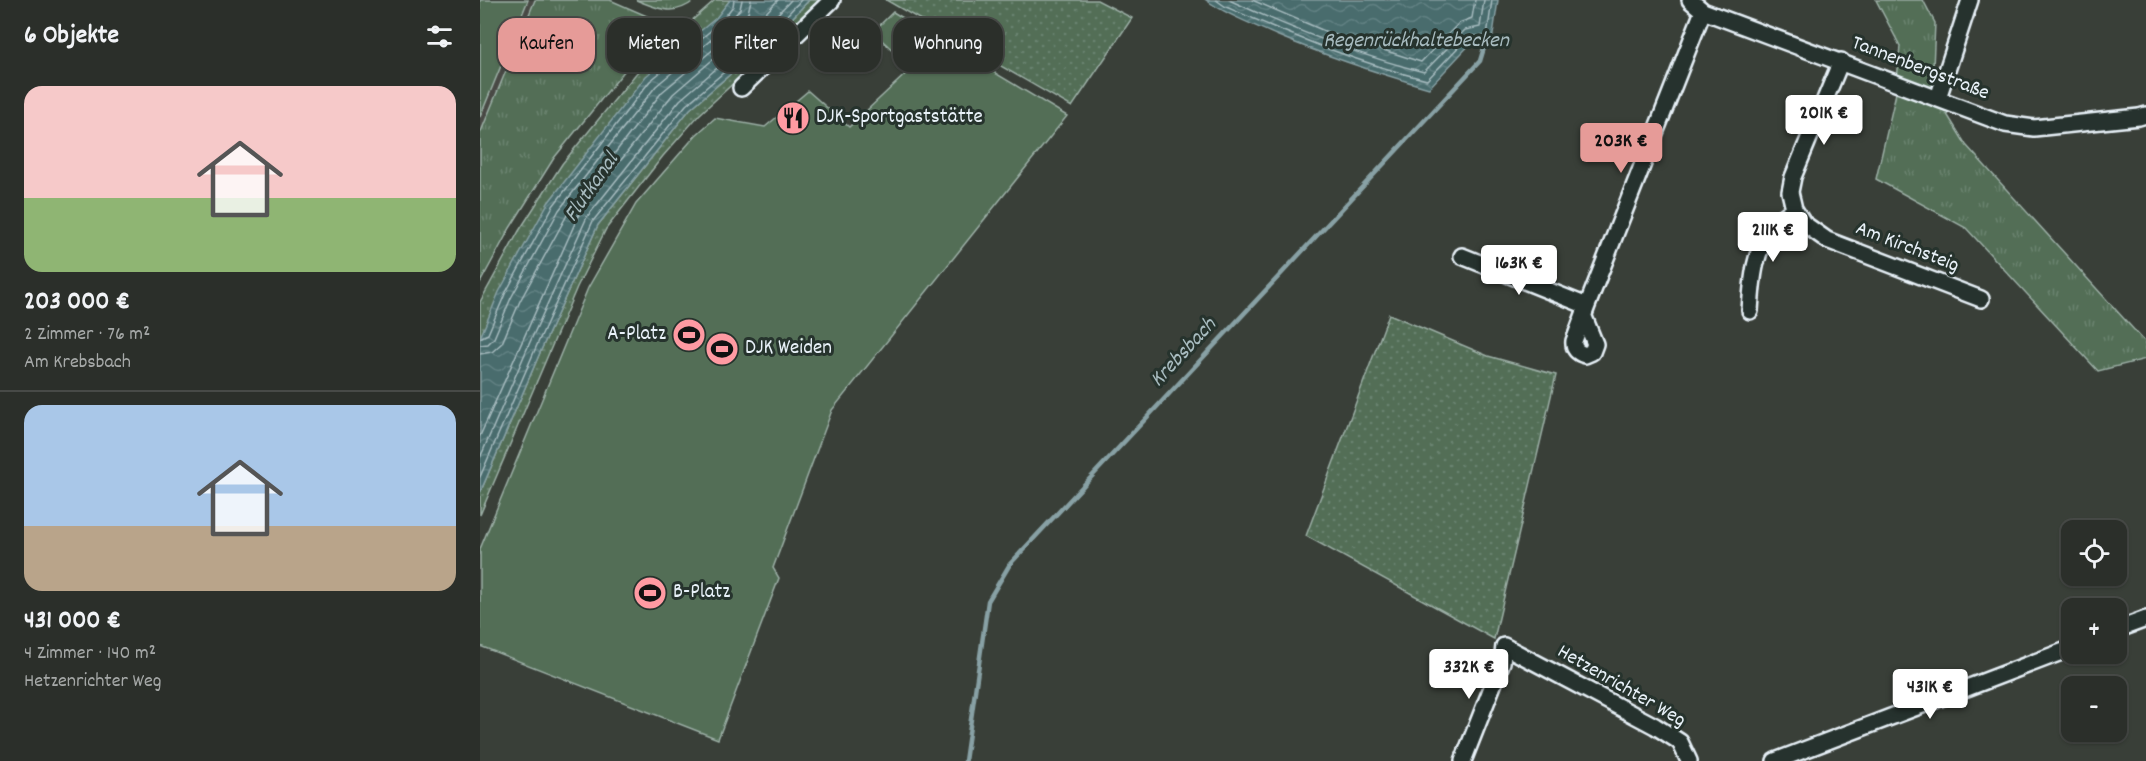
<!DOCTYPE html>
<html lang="de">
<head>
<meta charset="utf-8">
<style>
	body { margin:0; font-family:Dekko,sans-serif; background:#333732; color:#f1f3f6; height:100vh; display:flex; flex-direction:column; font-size:22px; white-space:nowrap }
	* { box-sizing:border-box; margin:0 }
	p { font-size:20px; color:#a6a9a8 }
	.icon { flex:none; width:33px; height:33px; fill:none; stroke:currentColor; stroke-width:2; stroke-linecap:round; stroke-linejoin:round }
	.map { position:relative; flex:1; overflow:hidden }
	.sheet { display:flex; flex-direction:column; background:#2b2f2a; width:480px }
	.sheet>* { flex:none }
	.banner { position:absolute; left:18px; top:18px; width:570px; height:54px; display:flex; gap:12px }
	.tools { position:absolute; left:1581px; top:520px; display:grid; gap:12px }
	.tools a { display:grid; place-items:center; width:66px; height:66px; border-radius:12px; background:#2b2f2a; box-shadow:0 2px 4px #0004,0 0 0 2px #474a47; font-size:30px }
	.price { position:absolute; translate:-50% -51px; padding:0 14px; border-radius:6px; background:#fff; color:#222; font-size:20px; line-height:39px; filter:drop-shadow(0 2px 3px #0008) }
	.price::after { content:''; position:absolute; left:50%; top:36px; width:18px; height:14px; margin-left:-9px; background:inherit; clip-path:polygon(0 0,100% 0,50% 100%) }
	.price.active { background:#e69b98; color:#111 }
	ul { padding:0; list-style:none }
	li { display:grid; align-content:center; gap:12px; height:318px; padding:0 24px }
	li+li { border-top:2px solid #474a47 }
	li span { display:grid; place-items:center; height:186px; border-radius:18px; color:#555 }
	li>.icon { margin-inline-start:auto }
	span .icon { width:108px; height:108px; fill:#fffc; stroke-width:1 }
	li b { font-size:26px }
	h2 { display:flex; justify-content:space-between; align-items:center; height:72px; padding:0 24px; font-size:26px }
	.chip { padding:0 21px; border-radius:18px; background:#2b2f2a; box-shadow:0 2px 4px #0004,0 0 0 2px #474a47; font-size:21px; line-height:54px }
	.chip.active { background:#e69b98; color:#111 }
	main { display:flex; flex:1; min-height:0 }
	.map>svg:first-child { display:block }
	.built { fill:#494a44 }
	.grass { fill:url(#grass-dots); stroke:#9db0a7; stroke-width:1.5 }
	.park { fill:url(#park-tufts); stroke:#9db0a7; stroke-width:1.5 }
	.pitch { fill:#526e56; stroke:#9db0a7; stroke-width:1.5 }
	.water { fill:url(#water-waves); stroke:#88a1a5; stroke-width:1.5 }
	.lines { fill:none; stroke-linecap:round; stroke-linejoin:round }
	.shore { stroke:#a8bcc0; stroke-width:1.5 }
	.stream { stroke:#88a1a5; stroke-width:4.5 }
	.minor-casing { stroke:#e8f1f8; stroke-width:20 }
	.minor { stroke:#26332d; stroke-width:15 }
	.labels { text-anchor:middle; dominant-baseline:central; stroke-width:6; stroke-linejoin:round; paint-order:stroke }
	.street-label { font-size:21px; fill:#e8f1f8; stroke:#26332d }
	.poi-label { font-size:21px; fill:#e8f1f8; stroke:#26332d; text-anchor:start }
	.water-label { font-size:22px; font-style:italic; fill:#a8bcc0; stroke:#26332d }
</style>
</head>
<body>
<main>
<section class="sheet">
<h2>6 Objekte<svg class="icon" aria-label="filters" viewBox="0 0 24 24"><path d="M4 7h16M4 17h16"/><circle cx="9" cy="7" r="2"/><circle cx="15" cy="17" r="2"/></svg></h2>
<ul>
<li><span style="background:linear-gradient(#f6c9c9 60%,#8fb573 0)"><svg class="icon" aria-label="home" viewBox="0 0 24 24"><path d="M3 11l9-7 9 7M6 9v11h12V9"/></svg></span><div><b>203 000 €</b><p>2 Zimmer · 76 m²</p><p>Am Krebsbach</p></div></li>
<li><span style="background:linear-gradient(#a9c7e8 65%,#b9a48a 0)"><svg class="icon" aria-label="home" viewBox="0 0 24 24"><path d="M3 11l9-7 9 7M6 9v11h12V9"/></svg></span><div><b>431 000 €</b><p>4 Zimmer · 140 m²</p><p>Hetzenrichter Weg</p></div></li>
</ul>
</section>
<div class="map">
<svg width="1666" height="761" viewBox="0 0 1666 761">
	<defs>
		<pattern id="grass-dots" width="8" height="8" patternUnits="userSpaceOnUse" patternTransform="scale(1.5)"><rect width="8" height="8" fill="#526e56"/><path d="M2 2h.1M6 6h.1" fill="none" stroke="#6b836f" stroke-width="1.8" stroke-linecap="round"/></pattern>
		<pattern id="park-tufts" width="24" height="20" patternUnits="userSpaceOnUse" patternTransform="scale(1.5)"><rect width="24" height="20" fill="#526e56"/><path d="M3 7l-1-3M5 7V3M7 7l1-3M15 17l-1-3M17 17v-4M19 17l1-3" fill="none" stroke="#6b836f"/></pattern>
		<pattern id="water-waves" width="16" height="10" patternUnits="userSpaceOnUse" patternTransform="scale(1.5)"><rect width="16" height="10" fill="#486c6d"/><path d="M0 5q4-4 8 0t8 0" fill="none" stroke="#628183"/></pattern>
	</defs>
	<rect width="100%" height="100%" fill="#393f38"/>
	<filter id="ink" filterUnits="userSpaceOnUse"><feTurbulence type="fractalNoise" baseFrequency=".0167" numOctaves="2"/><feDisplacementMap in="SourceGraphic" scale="12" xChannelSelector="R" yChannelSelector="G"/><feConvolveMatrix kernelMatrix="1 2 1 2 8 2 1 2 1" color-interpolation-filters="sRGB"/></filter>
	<g filter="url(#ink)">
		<path class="built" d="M0 0H55L0 134Z"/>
		<path class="grass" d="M235 0H250L0 338V302L39 231 82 164 190 32 209 23Z
			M329 0H343L219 115 183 156 126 229 97 287 0 515V493L62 348 118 225 210 109 298 33Z
			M406 0H617L652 18 592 107Z
			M909 314 1008 356 1076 375 1014 639 826 536Z"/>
		<path class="park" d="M55 0H130L183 23 74 158 30 228 0 283V134Z
			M156 0H215C194 17 179 9 156 0Z
			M1396 0H1443L1455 23 1452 90 1486 145 1666 343V359L1618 371 1486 228 1396 179 1416 93 1420 46Z"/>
		<path class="pitch" d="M0 0H48L0 117Z
			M413 12 587 116 352 410 293 568 299 578 238 739 0 646V549L108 288 156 204 216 135 235 118 285 127 328 91 369 127 432 68 393 32Z"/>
		<path class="water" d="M250 0H329L298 33 210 109 118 225 62 348 0 493V338L19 292 68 203 166 76 236 18Z
			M726 0H1018L1012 41 1006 44 993 41 949 88C897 73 846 56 796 35 772 24 747 15 726 0Z"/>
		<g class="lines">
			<path class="shore" d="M736 0 746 7C812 35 877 63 947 80L989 36H1007L1012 0
				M749 0C812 29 877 55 944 72L985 30 1000 27 1004 0
				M772 0 847 32 941 62 979 23 992 18 995 0
				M0 338 8 334 25 294 73 206 170 81 240 23 253 6 254 0
				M0 345 8 344 14 338 31 298 79 210 176 86 245 28 260 9 262 0
				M0 354 12 352 22 343 40 301 87 215 182 92 253 33 268 13 271 0
				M0 436 100 212 193 94 282 17 298 0
				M0 458 50 342 107 217 200 100 288 24 311 0
				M0 477 57 345 113 221 206 105 294 29 321 0"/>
			<path class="stream" d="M485 761 508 601 530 564 1000 61 1007 38"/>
			<defs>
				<path id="minor" d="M1210 0 1223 11 1525 124 1554 128 1659 117 1666 115
					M261 88 352 0
					M1458 98 1490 0
					M1314 209 1323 223 1347 240 1501 299
					M982 256 1107 306
					M1270 311C1272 280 1274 248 1295 224 1300 218 1308 214 1314 209L1310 192 1313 177 1361 61
					M1104 317 1115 344 1112 352 1105 355C1098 353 1093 349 1094 341L1107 306 1223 11
					M1636 630 1666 619
					M983 761 1022 662 1024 646 1175 726 1200 742 1209 761
					M1295 761 1592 648"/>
			</defs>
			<use href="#minor" class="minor-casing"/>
			<use href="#minor" class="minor"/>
		</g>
	</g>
	<defs>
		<symbol id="restaurant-disc" viewBox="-11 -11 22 22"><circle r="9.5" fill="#ff9aa2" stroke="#26332d"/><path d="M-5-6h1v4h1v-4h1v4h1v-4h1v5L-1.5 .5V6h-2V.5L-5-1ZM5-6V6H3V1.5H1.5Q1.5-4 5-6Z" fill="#111"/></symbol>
		<symbol id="stadium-disc" viewBox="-11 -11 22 22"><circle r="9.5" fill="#ff9aa2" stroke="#26332d"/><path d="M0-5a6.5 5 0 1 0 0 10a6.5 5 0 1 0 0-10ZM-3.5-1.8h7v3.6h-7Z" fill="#111"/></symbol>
	</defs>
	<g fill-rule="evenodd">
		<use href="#restaurant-disc" x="294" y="99" width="38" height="38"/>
		<use href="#stadium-disc" x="190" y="316" width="38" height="38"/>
		<use href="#stadium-disc" x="223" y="330" width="38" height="38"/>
		<use href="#stadium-disc" x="151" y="574" width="38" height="38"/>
	</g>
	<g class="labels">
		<g class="street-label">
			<text transform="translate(1440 69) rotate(21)">Tannenbergstraße</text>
			<text transform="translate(1427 248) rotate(21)">Am Kirchsteig</text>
			<text transform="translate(1141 687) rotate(30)">Hetzenrichter Weg</text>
		</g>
		<g class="poi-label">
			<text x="336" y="118">DJK-Sportgaststätte</text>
			<text x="186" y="335" text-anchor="end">A-Platz</text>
			<text x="265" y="349">DJK Weiden</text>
			<text x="193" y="593">B-Platz</text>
		</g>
		<g class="water-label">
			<text x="936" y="41">Regenrückhaltebecken</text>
			<text transform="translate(112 188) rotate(-55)">Flutkanal</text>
			<text transform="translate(704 353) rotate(-47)">Krebsbach</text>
		</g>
	</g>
</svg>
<div class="tools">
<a><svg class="icon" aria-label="locate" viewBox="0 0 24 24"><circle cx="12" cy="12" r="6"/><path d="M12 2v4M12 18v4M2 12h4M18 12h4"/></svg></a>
<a>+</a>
<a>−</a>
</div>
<b class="price" style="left:1344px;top:146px">201K €</b>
<b class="price active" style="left:1141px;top:174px">203K €</b>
<b class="price" style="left:1293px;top:263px">211K €</b>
<b class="price" style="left:1039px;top:296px">163K €</b>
<b class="price" style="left:989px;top:700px">332K €</b>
<b class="price" style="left:1450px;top:720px">431K €</b>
<div class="banner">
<a class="chip active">Kaufen</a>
<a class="chip">Mieten</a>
<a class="chip">Filter</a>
<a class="chip">Neu</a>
<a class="chip">Wohnung</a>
</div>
</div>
</main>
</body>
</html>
